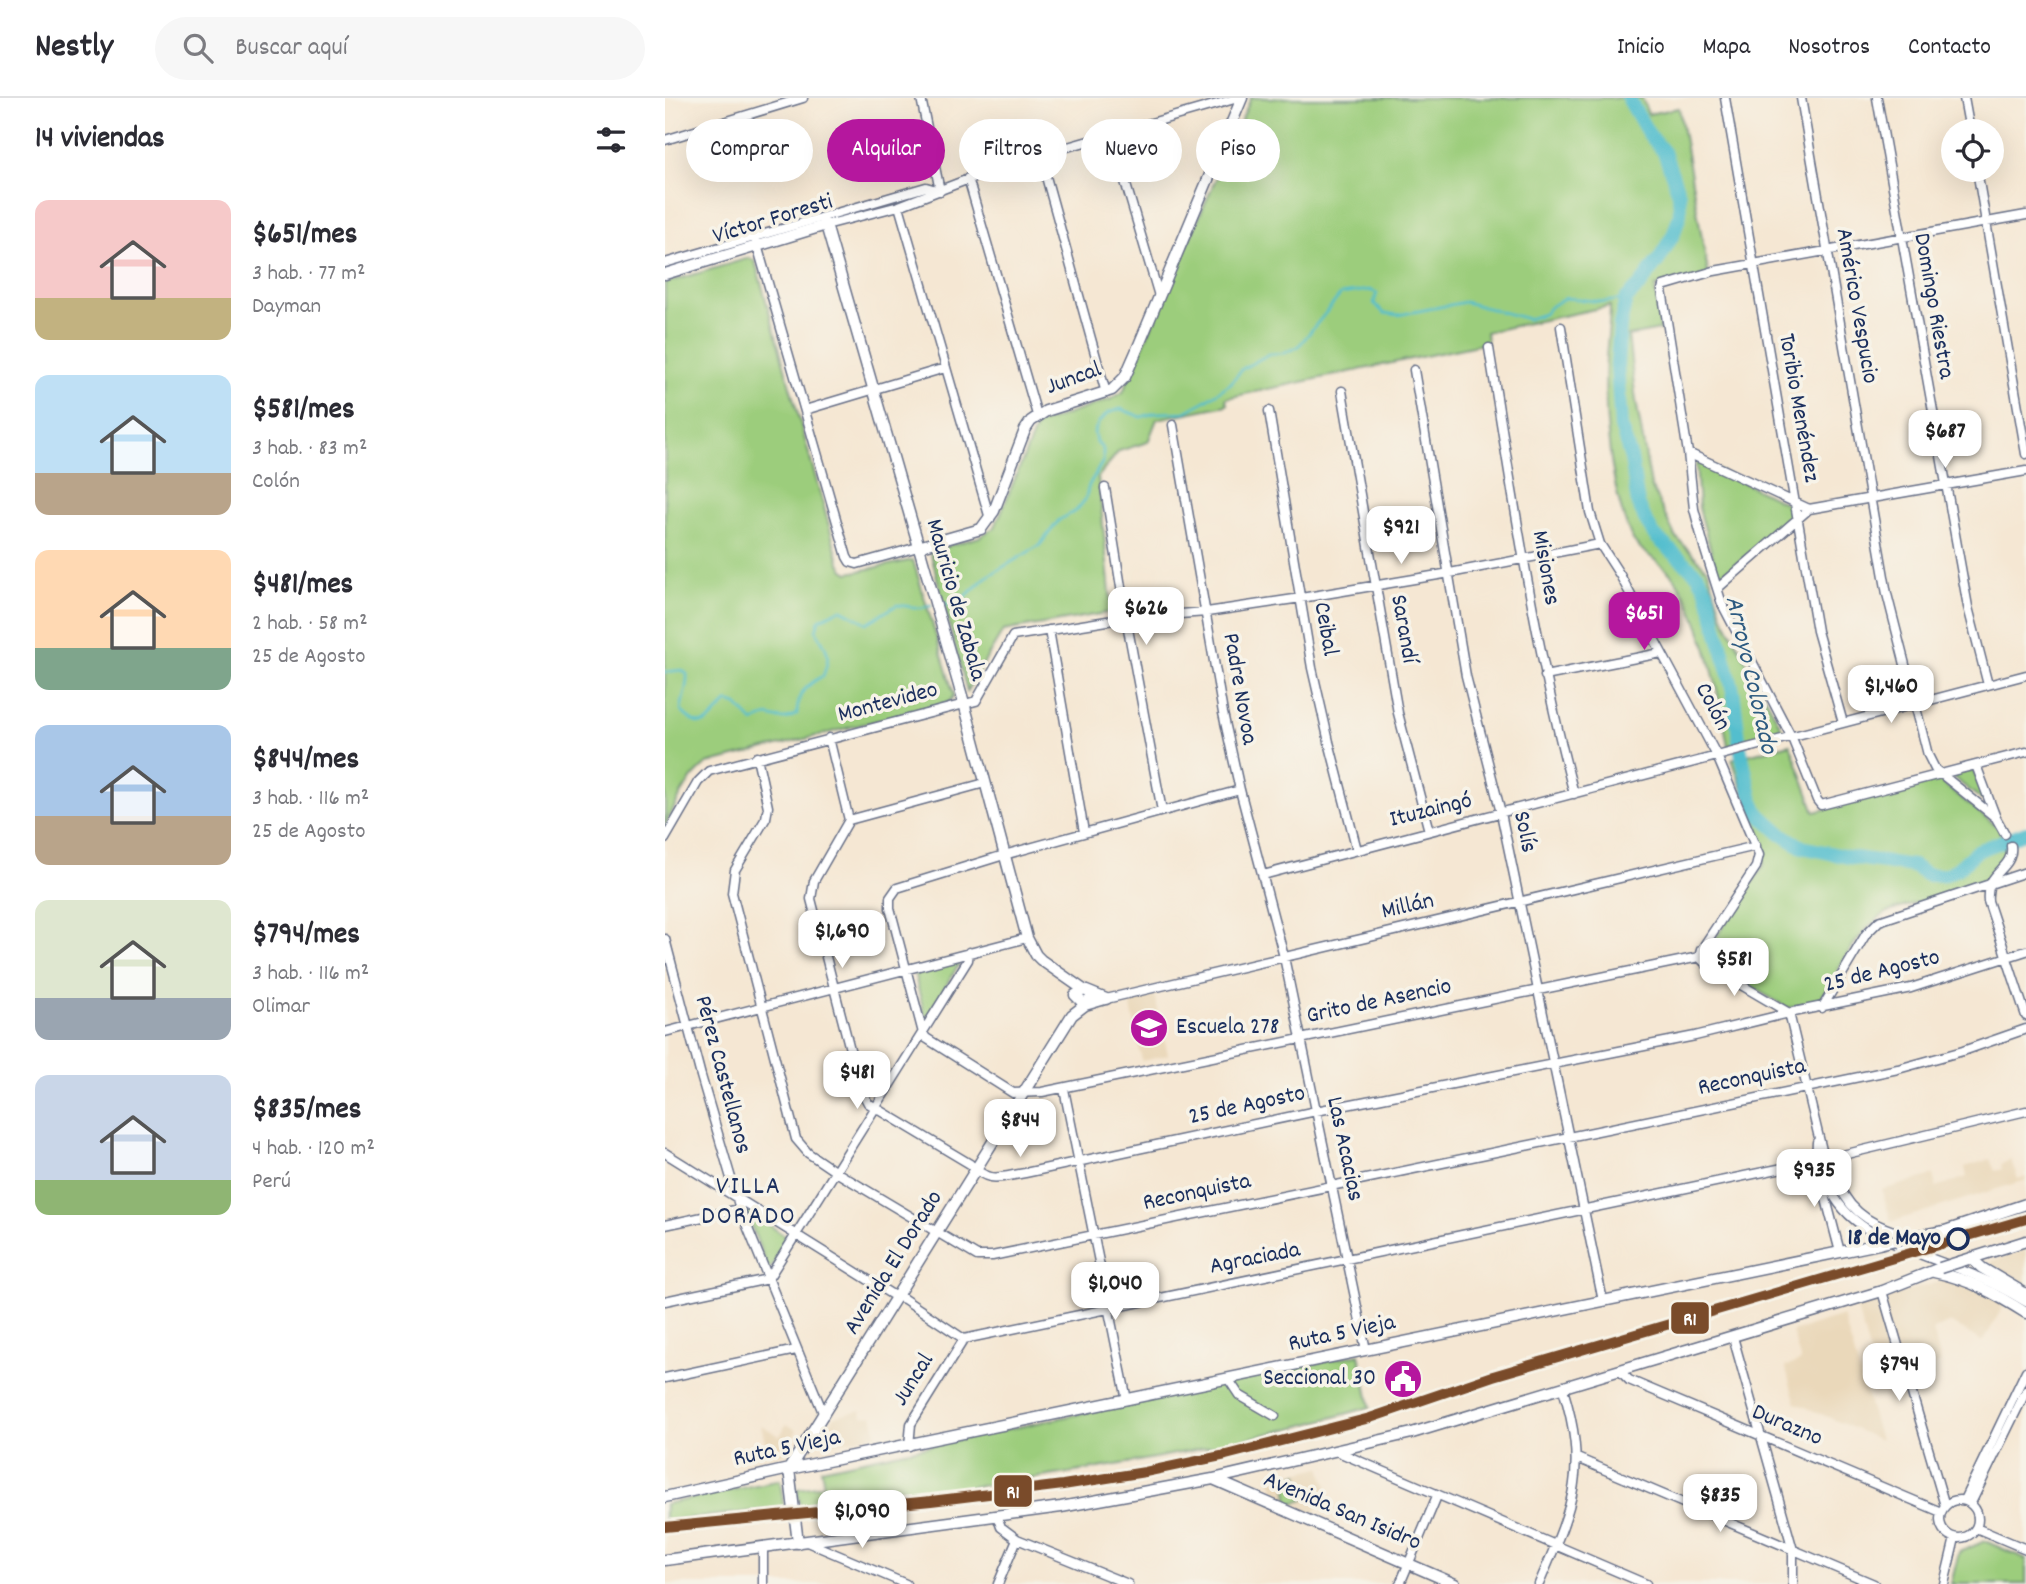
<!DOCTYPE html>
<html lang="es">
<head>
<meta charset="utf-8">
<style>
	body { margin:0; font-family:Dekko,sans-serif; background:#f7f7f7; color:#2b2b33; height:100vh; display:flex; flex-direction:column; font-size:26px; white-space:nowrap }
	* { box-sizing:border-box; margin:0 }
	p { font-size:23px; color:#7c7c81 }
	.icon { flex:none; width:38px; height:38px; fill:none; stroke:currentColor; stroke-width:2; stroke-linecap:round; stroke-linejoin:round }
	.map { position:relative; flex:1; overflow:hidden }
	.drawer { display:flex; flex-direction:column; background:#fff; width:665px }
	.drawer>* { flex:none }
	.top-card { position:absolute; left:21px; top:21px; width:665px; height:63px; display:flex; gap:14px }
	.tools { position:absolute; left:1276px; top:21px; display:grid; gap:14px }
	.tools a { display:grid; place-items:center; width:63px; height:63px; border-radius:50%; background:#fff; box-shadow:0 7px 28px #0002; font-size:35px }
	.price { position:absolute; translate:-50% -60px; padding:0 16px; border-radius:14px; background:#fff; color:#222; font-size:23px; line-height:46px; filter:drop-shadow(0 2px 4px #0008) }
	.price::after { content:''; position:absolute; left:50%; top:42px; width:21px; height:16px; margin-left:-10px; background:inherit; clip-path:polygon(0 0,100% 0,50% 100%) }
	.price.active { background:#b5179e; color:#fff }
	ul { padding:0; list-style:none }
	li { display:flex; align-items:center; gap:21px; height:175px; padding:0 35px }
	li span { display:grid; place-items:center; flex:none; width:196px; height:140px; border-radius:14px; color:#555 }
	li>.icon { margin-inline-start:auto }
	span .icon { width:84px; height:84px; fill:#fffc; stroke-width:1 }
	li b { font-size:30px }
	h2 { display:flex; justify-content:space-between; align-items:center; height:84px; padding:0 35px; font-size:30px }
	.chip { padding:0 24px; border-radius:32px; background:#fff; box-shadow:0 7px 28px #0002; font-size:24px; line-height:63px }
	.chip.active { background:#b5179e; color:#fff }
	header { display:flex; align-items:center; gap:42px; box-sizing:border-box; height:98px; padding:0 35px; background:#fff; border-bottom:2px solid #e1e1e2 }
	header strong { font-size:33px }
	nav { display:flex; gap:38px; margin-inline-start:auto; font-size:24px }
	.search { width:490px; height:63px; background:#f7f7f7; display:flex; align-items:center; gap:18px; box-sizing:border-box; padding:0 24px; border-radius:38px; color:#7c7c81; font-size:26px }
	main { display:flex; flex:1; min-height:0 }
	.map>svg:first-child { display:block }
	.built { fill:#ead8ba }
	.green { fill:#9ccd7c; stroke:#5c7e6d; stroke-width:2 }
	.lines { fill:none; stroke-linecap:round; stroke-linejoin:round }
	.stream { stroke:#52bece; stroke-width:2.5 }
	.river { stroke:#52bece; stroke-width:14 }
	.minor-casing { stroke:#676f87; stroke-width:11 }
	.tertiary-casing { stroke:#676f87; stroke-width:13 }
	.minor { stroke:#fff; stroke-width:8 }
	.tertiary { stroke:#fff; stroke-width:10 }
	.tertiary-bridge-casing { stroke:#676f87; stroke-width:13; stroke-linecap:butt }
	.tertiary-bridge { stroke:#fff; stroke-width:10 }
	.rail-1-casing { stroke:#f7f3e8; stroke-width:16 }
	.rail-1 { stroke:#7a4b2a; stroke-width:10 }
	.stop-dot { fill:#f7f3e8; stroke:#1b2f5e; stroke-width:3.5 }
	.labels { text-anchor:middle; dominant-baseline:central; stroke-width:7; stroke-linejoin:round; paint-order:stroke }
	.street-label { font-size:24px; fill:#1b2f5e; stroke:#f7f3e8 }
	.poi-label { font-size:24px; fill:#1b2f5e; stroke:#f7f3e8; text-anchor:start }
	.stop-label { font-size:24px; font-weight:bold; fill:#1b2f5e; stroke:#f7f3e8; text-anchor:end }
	.water-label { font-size:26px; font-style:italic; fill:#2c5a80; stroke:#f7f3e8 }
	.neighbourhood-label { font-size:26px; letter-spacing:2px; fill:#1b2f5e; stroke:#f7f3e8 }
	.line-badge { stroke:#f7f3e8; stroke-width:2.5 }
	.badge-label { font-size:19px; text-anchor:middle; font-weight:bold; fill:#fff }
</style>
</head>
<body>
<header>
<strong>Nestly</strong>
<div class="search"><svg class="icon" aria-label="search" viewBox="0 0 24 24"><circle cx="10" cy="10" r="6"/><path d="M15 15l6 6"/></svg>Buscar aquí</div>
<nav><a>Inicio</a><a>Mapa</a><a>Nosotros</a><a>Contacto</a></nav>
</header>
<main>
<section class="drawer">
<h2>14 viviendas<svg class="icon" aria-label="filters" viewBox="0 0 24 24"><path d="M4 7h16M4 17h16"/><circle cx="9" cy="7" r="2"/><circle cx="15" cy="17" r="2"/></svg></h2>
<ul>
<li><span style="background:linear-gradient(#f6c9c9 70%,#c2b280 0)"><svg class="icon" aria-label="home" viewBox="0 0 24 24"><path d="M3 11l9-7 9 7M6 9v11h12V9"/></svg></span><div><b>$651/mes</b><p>3 hab. · 77 m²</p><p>Dayman</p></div></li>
<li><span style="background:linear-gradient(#bfe0f5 70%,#b9a48a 0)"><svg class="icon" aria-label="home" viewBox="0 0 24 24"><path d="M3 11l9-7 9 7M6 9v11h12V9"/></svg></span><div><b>$581/mes</b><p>3 hab. · 83 m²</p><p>Colón</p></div></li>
<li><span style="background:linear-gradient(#ffd9b3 70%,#7fa58c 0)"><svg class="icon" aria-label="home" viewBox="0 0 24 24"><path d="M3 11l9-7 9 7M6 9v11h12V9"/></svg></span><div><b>$481/mes</b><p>2 hab. · 58 m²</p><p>25 de Agosto</p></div></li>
<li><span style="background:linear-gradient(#a9c7e8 65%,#b9a48a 0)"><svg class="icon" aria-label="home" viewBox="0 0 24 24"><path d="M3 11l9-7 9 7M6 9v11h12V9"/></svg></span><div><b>$844/mes</b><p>3 hab. · 116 m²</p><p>25 de Agosto</p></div></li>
<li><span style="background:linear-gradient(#dfe7d0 70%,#9aa5b1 0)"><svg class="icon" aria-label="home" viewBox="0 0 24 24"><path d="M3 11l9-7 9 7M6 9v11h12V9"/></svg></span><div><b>$794/mes</b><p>3 hab. · 116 m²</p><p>Olimar</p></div></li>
<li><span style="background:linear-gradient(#c9d6e8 75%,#8fb573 0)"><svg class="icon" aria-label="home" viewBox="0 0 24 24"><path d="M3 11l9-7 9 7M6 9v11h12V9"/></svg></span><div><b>$835/mes</b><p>4 hab. · 120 m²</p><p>Perú</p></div></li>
</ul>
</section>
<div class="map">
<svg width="1361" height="1486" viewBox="0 0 1361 1486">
	<rect width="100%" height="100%" fill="#f7f3e8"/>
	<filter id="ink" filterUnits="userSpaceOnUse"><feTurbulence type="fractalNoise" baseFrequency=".0143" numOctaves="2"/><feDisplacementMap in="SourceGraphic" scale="14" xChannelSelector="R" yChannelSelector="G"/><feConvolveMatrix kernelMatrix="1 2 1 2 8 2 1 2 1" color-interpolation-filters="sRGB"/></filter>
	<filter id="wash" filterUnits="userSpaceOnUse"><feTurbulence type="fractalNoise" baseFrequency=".00686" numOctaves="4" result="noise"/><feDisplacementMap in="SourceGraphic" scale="28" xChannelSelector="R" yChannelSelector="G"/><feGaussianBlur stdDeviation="1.57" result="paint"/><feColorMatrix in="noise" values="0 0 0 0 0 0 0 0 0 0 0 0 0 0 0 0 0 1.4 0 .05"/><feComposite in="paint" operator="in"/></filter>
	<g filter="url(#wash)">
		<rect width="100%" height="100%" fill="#f5e7d3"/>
		<path class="built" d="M490 898 503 957 477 963 465 903Z
			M1325 1061 1330 1073 1337 1071 1336 1066 1346 1062 1353 1081 1361 1079V1082L1226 1124 1217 1092 1268 1077 1271 1089 1302 1079 1300 1069Z
			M1361 1152V1190L1327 1171V1163Z
			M1286 1181 1340 1205 1318 1244 1285 1224 1268 1232 1276 1265 1248 1273 1245 1267 1211 1277 1191 1207Z
			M1178 1218 1215 1342 1131 1305 1120 1269 1136 1263 1127 1234Z
			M196 1312 197 1319 207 1317 212 1337 169 1345 165 1326 170 1318Z
			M121 1326 132 1332 118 1355 103 1357 96 1327 115 1338Z
			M656 1369 662 1389 649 1416 611 1400 606 1381Z"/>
		<path class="green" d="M586 0H977L983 16 1014 10 1044 180 990 189 995 232 963 238 971 303 986 388 1010 438 1043 472 1057 517 1119 634 1063 648C1053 594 1043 535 1014 487 1004 468 972 453 966 438 945 391 938 312 941 260 942 243 945 225 945 208L821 234 822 245 561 300 562 307 492 321 483 344 454 353 433 379 447 514 338 533 302 593 265 453 314 439 330 429 372 327 446 301 458 294Z
			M84 160 90 163 174 463 179 472 184 475 248 462 289 597 284 604 42 666C21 681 11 706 0 728V185Z
			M1035 363 1122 406C1127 414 1128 419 1121 427L1069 468 1055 476 1052 474 1034 410 1031 366Z
			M1125 646 1150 714 1272 681 1334 730 1341 752 1338 762 1320 783 1223 814C1191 832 1175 870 1156 901L1147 906 1123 910 1044 864 1042 853 1099 767 1098 750 1067 661Z
			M1305 672 1309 674 1321 702H1317L1288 679V677Z
			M292 863 294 866 263 918H260L249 874Z
			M82 1111 124 1141 106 1170 103 1171 80 1112Z
			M694 1256 705 1309C516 1364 330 1389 135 1408L132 1391 159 1387 156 1371Z
			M634 1376 639 1402 624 1406 620 1379Z
			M115 1382 119 1410 0 1423V1406Z
			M1320 1443 1361 1461V1486H1286L1294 1454Z"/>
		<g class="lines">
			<path class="stream" d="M274 506H284L300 499 320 480 375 447 394 422 411 413 420 402 424 387 438 363V351L431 344 429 334 434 324 443 315 456 311 476 319 490 315 520 314 540 303 566 285 577 271 604 256 619 255 633 249 676 196 704 192 712 195 709 205 719 215 733 217 800 204 863 221 879 216 886 208 901 200 939 204 961 201
				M0 574 17 572 22 576C23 590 17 600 16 613 41 638 43 621 63 604L72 607 88 624C109 613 102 621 119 621 124 621 128 618 132 616 132 596 141 587 158 578 167 555 162 552 151 532L154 522 176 511 202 525 232 507 256 510 266 507"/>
			<path class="river" d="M963 0 983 35 999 54 1014 96 1015 116 1009 135 995 160 976 186 961 201 955 227 952 266 956 329 966 361 973 406 981 423 990 438 1033 477 1042 493 1068 592 1075 649 1086 698 1094 716 1115 735 1137 749 1183 759 1248 768 1262 777H1279L1292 771 1312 753 1361 734"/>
		</g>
	</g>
	<g filter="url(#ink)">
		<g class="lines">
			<defs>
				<path id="minor" d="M256 0 275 93
					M1060 0 1152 533 1178 625
					M1136 0 1222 496 1263 657 1270 671 1331 720
					M1212 0 1303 509 1323 587
					M1299 0 1305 33
					M446 36 494 198
					M0 42 138 0
					M375 57 441 295
					M1312 72 1361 356
					M303 80 372 317
					M234 108 325 421
					M1361 117 1049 173 998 188 997 192 1023 355 1029 411 1040 452 1057 506 1127 640 1152 702 1156 707 1160 706 1361 654
					M159 119 161 127 234 108 340 67 573 0
					M90 140 182 459 185 464 192 466 253 449
					M0 165 261 89 275 93
					M896 229 925 414 935 446 955 477 1052 658 1094 757 1091 769 1036 852 1034 859
					M824 250C848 399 870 549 909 696
					M749 272 801 578 836 715 938 1203
					M677 293 733 615 764 733
					M140 312 280 270
					M604 313 647 570 664 644 692 752
					M508 327 558 615 575 692 619 859 701 1252
					M1023 355 1144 411 1361 373
					M440 390 461 520 497 713
					M1053 490 1144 411
					M384 532 419 734
					M880 578 996 555
					M164 640 184 722 149 783 146 801 195 990 203 1005 305 1066C325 1086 334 1079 360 1075L651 1013 1030 938 1124 915 1246 890 1361 853
					M92 659 103 709 101 720 70 772 67 795 131 1041 143 1055 171 1074 312 1158H327L1233 971 1298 953 1361 931
					M1311 667 1331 720 1340 736
					M575 692 339 757 232 790 225 800V810L258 935 261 940 348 995 377 994 1034 859
					M184 722 320 685
					M0 741 33 684 44 673 311 603 348 538 461 520 542 514 636 500 785 475 935 446
					M1346 748C1349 773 1320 772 1323 803L1361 918
					M598 777 1361 577
					M0 841 36 978 75 1111 159 1317
					M1034 859 1042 867 1124 915 1167 1094C1191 1143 1266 1157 1313 1179 1330 1186 1346 1195 1361 1204
					M441 901 1091 748
					M1157 910 1201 836 1214 823 1361 774
					M0 934 362 840
					M399 991 462 1302
					M1152 1044 1151 1063 1175 1154
					M0 1055 226 1196 239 1201 299 1241 1151 1063
					M1162 1056C1167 1066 1170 1077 1174 1087 1187 1118 1213 1129 1244 1138
					M1165 1060 1361 1013
					M0 1127 75 1111
					M1217 1193 1280 1408
					M0 1203 103 1181 303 862 304 854
					M1068 1239 1128 1452V1486
					M955 1273 964 1282 1276 1414
					M0 1280 131 1252
					M564 1282 574 1297 610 1318
					M244 1348 246 1326 299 1241
					M671 1353 981 1486
					M912 1360 1209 1486
					M1275 1421a19 19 0 1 1 38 0a19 19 0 1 1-38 0Z
					M1299 1402 1361 1273
					M1306 1405 1361 1293
					M332 1418 336 1429 352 1441 463 1486
					M1311 1430 1361 1451
					M142 1444 241 1486
					M98 1486V1450
					M333 1486 352 1441
					M735 1486 772 1398
					M874 1486C907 1409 924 1375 898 1291
					M1279 1486 1290 1440"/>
				<path id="tertiary" d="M0 176 161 127 299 605 362 840 371 857 376 862 419 892 441 901
					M253 449 316 431 329 413 360 332 366 323 381 313 447 292 460 279 471 254 577 0
					M419 892 410 897 420 907 423 903
					M1239 1140 1280 1133 1361 1106
					M1306 1160 1317 1170 1361 1196
					M1297 1163 1361 1143
					M1269 1174C1304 1181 1331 1196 1361 1215
					M548 1381 790 1486
					M0 1399 124 1371 1214 1146
					M133 1445 124 1371 407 917 420 907 440 901
					M0 1462 396 1409 548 1381 747 1335 1217 1193 1275 1170"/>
			</defs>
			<use href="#minor" class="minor-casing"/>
			<use href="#tertiary" class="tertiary-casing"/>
			<use href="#minor" class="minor"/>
			<use href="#tertiary" class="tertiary"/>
			<defs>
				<path id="tertiary-bridge" d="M1214 1146 1239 1140
					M1275 1170 1297 1163"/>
			</defs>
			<use href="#tertiary-bridge" class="tertiary-bridge-casing"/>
			<use href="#tertiary-bridge" class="tertiary-bridge"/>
			<defs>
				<path id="rail-1" d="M0 1429 266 1403 398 1387 480 1374 561 1357 705 1320 828 1278 1361 1121"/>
			</defs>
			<use href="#rail-1" class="rail-1-casing"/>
			<use href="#rail-1" class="rail-1"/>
		</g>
	</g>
	<defs>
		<symbol id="school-disc" viewBox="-11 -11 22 22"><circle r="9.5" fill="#b5179e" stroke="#f7f3e8"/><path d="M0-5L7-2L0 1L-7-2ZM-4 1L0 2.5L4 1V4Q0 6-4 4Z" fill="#fff"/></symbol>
		<symbol id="civic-disc" viewBox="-11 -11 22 22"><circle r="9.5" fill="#b5179e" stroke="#f7f3e8"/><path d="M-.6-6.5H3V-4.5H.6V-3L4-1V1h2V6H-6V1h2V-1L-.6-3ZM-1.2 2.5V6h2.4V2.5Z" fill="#fff"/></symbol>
	</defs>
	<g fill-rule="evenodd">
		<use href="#school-disc" x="462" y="908" width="44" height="44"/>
		<use href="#civic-disc" x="716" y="1259" width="44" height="44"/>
	</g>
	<circle class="stop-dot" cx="1293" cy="1141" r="10"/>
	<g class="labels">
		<g class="street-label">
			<text transform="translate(108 122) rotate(-17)">Víctor Foresti</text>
			<text transform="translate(1191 208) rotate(80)">Américo Vespucio</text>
			<text transform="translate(1268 208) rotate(80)">Domingo Riestra</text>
			<text transform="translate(409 281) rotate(-20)">Juncal</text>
			<text transform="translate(1133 310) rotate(80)">Toribio Menéndez</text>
			<text transform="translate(880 470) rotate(80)">Misiones</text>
			<text transform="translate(290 502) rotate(74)">Mauricio de Zabala</text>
			<text transform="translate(660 531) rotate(80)">Ceibal</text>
			<text transform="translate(738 531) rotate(80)">Sarandí</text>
			<text transform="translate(574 591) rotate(80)">Padre Novoa</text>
			<text transform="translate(223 605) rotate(-15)">Montevideo</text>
			<text transform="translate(1047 609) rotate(62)">Colón</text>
			<text transform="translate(766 713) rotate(-14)">Ituzaingó</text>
			<text transform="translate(859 734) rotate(78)">Solís</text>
			<text transform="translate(743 809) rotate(-13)">Millán</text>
			<text transform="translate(1217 874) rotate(-14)">25 de Agosto</text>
			<text transform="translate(714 904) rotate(-12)">Grito de Asencio</text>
			<text transform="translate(57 977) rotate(75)">Pérez Castellanos</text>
			<text transform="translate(1087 980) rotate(-12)">Reconquista</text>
			<text transform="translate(582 1008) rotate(-12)">25 de Agosto</text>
			<text transform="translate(679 1051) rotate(78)">Las Acacias</text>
			<text transform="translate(532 1095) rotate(-12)">Reconquista</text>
			<text transform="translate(590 1161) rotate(-11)">Agraciada</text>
			<text transform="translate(229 1165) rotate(-58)">Avenida El Dorado</text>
			<text transform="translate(677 1236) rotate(-12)">Ruta 5 Vieja</text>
			<text transform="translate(249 1282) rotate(-58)">Juncal</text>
			<text transform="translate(1122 1328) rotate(23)">Durazno</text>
			<text transform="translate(122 1351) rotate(-12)">Ruta 5 Vieja</text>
			<text transform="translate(677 1414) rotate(23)">Avenida San Isidro</text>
		</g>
		<g class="poi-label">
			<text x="511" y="930">Escuela 278</text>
			<text x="711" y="1281" text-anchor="end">Seccional 30</text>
		</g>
		<g class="stop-label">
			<text x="1276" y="1141">18 de Mayo</text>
		</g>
		<g class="water-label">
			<text transform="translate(1085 577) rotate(77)">Arroyo Colorado</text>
		</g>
		<g class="neighbourhood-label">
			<text x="84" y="1089">VILLA<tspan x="84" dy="30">DORADO</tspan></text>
		</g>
	</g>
	<g class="line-badge">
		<rect x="1005" y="1203" width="40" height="34" rx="7" fill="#7a4b2a"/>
		<rect x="328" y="1376" width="40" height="34" rx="7" fill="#7a4b2a"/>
	</g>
	<g class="badge-label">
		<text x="1025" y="1227">R1</text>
		<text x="348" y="1400">R1</text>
	</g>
</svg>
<div class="tools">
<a><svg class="icon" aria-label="locate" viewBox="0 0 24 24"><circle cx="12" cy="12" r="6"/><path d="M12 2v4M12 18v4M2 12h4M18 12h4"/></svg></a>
</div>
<b class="price" style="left:1280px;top:372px">$687</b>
<b class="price" style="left:736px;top:468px">$921</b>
<b class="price" style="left:481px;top:549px">$626</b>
<b class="price active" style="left:979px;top:554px">$651</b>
<b class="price" style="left:1226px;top:627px">$1,460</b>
<b class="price" style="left:177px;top:872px">$1,690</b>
<b class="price" style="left:1069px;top:900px">$581</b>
<b class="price" style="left:192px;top:1013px">$481</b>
<b class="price" style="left:355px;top:1061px">$844</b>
<b class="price" style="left:1149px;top:1111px">$935</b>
<b class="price" style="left:450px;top:1224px">$1,040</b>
<b class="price" style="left:1234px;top:1305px">$794</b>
<b class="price" style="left:1055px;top:1436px">$835</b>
<b class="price" style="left:197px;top:1452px">$1,090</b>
<div class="top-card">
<a class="chip">Comprar</a>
<a class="chip active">Alquilar</a>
<a class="chip">Filtros</a>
<a class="chip">Nuevo</a>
<a class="chip">Piso</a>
</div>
</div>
</main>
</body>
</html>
